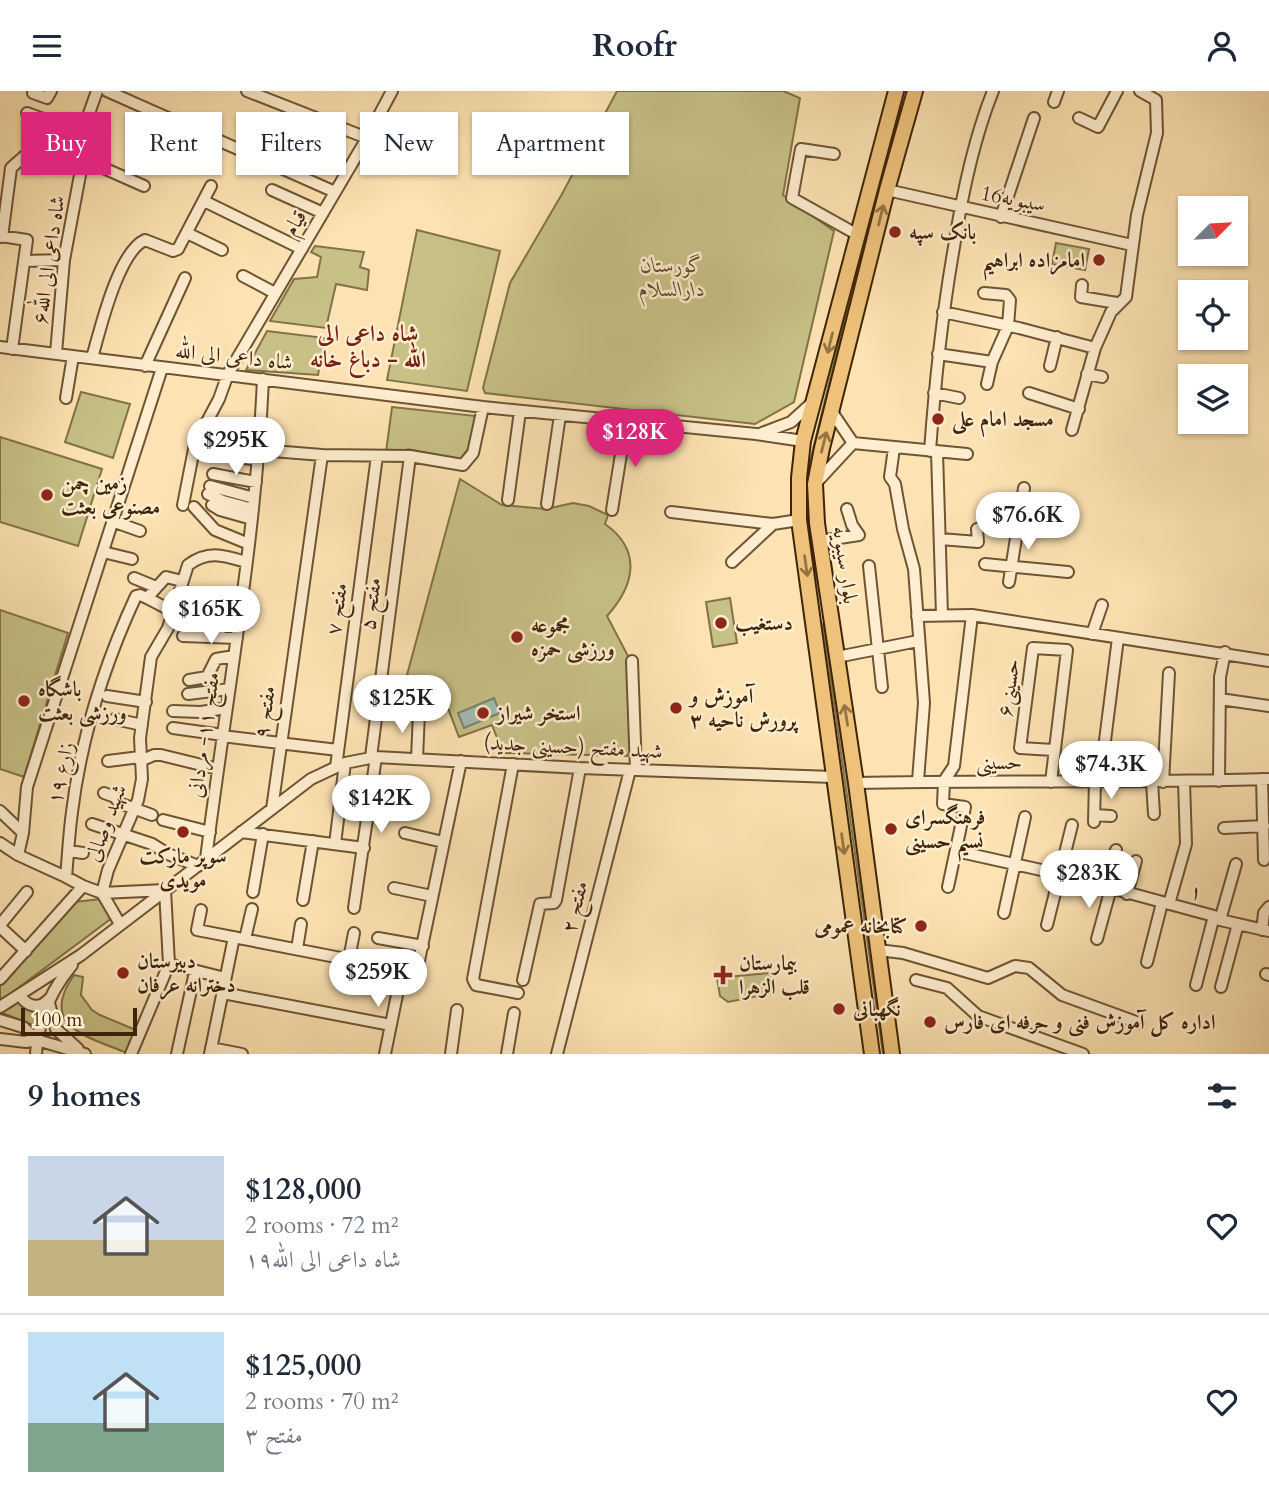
<!DOCTYPE html>
<html lang="en">
<head>
<meta charset="utf-8">
<style>
	body { margin:0; font-family:Cardo,Amiri,serif; background:#f6f6f7; color:#1f2937; height:100vh; display:flex; flex-direction:column; font-size:26px; white-space:nowrap }
	* { box-sizing:border-box; margin:0 }
	p { font-size:23px; color:#747a83 }
	.icon { flex:none; width:38px; height:38px; fill:none; stroke:currentColor; stroke-width:2; stroke-linecap:round; stroke-linejoin:round }
	.map { position:relative; height:963px; overflow:hidden }
	.panel { display:flex; flex-direction:column; background:#fff; flex:1 }
	.panel>* { flex:none }
	.top-card { position:absolute; left:21px; top:21px; width:700px; height:63px; display:flex; gap:14px }
	.needle { width:46px; rotate:66deg }
	.tools { position:absolute; left:1178px; top:105px; display:grid; gap:14px }
	.tools a { display:grid; place-items:center; width:70px; height:70px; border-radius:0px; background:#fff; box-shadow:0 2px 5px #0004; font-size:35px }
	.scale { position:absolute; left:21px; bottom:18px; width:116px; box-sizing:border-box; padding-left:7px; border:4px solid #3f2409; border-top:0; font-size:19px; line-height:24px; white-space:nowrap; color:#3f2409; -webkit-text-stroke:5px #feedce; paint-order:stroke }
	.price { position:absolute; translate:-50% -60px; padding:0 16px; border-radius:24px; background:#fff; color:#222; font-size:23px; line-height:46px; filter:drop-shadow(0 2px 4px #0008) }
	.price::after { content:''; position:absolute; left:50%; top:42px; width:21px; height:16px; margin-left:-10px; background:inherit; clip-path:polygon(0 0,100% 0,50% 100%) }
	.price.on { background:#db2777; color:#fff }
	ul { padding:0; list-style:none }
	li { display:flex; align-items:center; gap:21px; height:175px; padding:0 28px }
	li+li { border-top:2px solid #e0e1e3 }
	li span { display:grid; place-items:center; flex:none; width:196px; height:140px; border-radius:0px; color:#555 }
	li>.icon { margin-inline-start:auto }
	span .icon { width:84px; height:84px; fill:#fffc; stroke-width:1 }
	li b { font-size:30px }
	h2 { display:flex; justify-content:space-between; align-items:center; height:84px; padding:0 28px; font-size:30px }
	.pill { padding:0 24px; border-radius:0px; background:#fff; box-shadow:0 2px 5px #0004; font-size:24px; line-height:63px }
	.pill.on { background:#db2777; color:#fff }
	header { display:flex; justify-content:space-between; align-items:center; height:91px; padding:0 28px; background:#fff; font-size:32px; font-weight:600 }
	.map>svg:first-child { display:block }
	.green { fill:#c7c187; stroke:#837248; stroke-width:2 }
	.water { fill:#a1bdb4; stroke:#7a8070; stroke-width:2 }
	.lines { fill:none; stroke-linecap:round; stroke-linejoin:round }
	.minor-casing { stroke:#6e5434; stroke-width:14 }
	.major-casing { stroke:#3f2409; stroke-width:18 }
	.minor { stroke:#feedce; stroke-width:10 }
	.major { stroke:#eec27a; stroke-width:14 }
	.oneway { stroke:#967342 }
	.poi-dot { fill:#8f2418; stroke:#feedce; stroke-width:2.5 }
	.labels { text-anchor:middle; dominant-baseline:central; stroke-width:5; stroke-linejoin:round; paint-order:stroke }
	.street-label { font-size:21px; fill:#3f2409; stroke:#feedce }
	.poi-label { font-size:21px; font-weight:bold; fill:#3f2409; stroke:#feedce; text-anchor:start }
	.park-label { font-size:21px; font-style:italic; fill:#614b28; stroke:#feedce }
	.neighbourhood-label { font-size:23px; font-weight:bold; fill:#7a1f14; stroke:#feedce }
</style>
</head>
<body>
<header><svg class="icon" aria-label="menu" viewBox="0 0 24 24"><path d="M4 6h16M4 12h16M4 18h16"/></svg>Roofr<svg class="icon" aria-label="person" viewBox="0 0 24 24"><circle cx="12" cy="8" r="4"/><path d="M4 21q1-7 8-7t8 7"/></svg></header>
<div class="map">
<svg width="1269" height="963" viewBox="0 0 1269 963">
	<rect width="100%" height="100%" fill="#fde3b3"/>
	<filter id="stains"><feTurbulence type="fractalNoise" baseFrequency=".00286" numOctaves="4"/><feColorMatrix values="0 0 0 0 .2 0 0 0 0 .09 0 0 0 0 .02 0 0 0 .5 -.17"/></filter>
	<radialGradient id="worn" r=".72"><stop offset=".6" stop-color="#630" stop-opacity="0"/><stop offset="1" stop-color="#630" stop-opacity=".3"/></radialGradient>
	<path class="green" d="M617 0H783L800 7 783 104 834 140 794 311 755 333 485 302 483 297 510 192 562 103Z
		M903 0H907L861 177 859 176 893 31Z
		M417 139 500 160 467 300 387 289Z
		M1056 152 1089 158 1085 179 1052 173Z
		M315 155 364 161 360 176 369 179 367 199 336 193 326 237 270 230 294 188 317 186 321 166 311 161Z
		M851 202 854 203 826 323 815 463 806 387Z
		M267 240 325 247 318 284 246 279Z
		M81 301 130 313 113 367 65 351Z
		M392 316 476 325 468 358 461 367 456 368 408 358 404 362 386 361Z
		M0 346 102 378 78 455 0 431Z
		M460 388 502 414 546 418 573 412 589 415 608 424 605 433C643 460 634 495 607 525L629 567 634 657 627 665 503 662 492 634 459 646C444 609 447 599 407 584Z
		M730 507 737 552 713 556 706 511Z
		M0 519 68 542 24 686 0 678Z
		M823 533H827L886 963H883Z
		M101 808 112 827 6 906 0 908V893L74 811Z
		M769 882 773 902 728 911 720 905 717 887Z
		M74 884 83 886 81 904 92 919 100 924 136 939 127 962C89 946 37 936 74 884Z
		M20 909 27 918 35 920V935L0 921V919Z"/>
	<path class="water" d="M494 607 500 622 464 637 458 622Z"/>
	<g class="lines">
		<defs>
			<path id="minor" d="M107 0 335 101
				M247 0 367 47
				M33 2 47 7 51 0
				M1054 11 1058 0
				M27 22 82 42
				M1079 27 1098 36 1117 0
				M834 63 801 58 792 107 858 144
				M272 99 323 122
				M887 99 1132 154
				M204 110 302 158
				M1001 126 1034 27
				M187 142 222 159
				M0 145 27 149 12 258
				M2 146 11 77 29 61 83 68 144 95
				M24 170 64 169
				M243 185 275 202
				M1082 194 1081 206 1117 212
				M984 202 1006 204 1010 209 1008 235 992 271 987 293
				M943 221 1019 237 1095 257
				M0 256 483 316 756 343 803 350
				M56 262 64 169 83 68 82 42 97 0
				M938 263 992 271
				M92 267C100 239 118 161 145 149L173 160 178 158 211 95
				M145 275 185 187
				M1050 275 1057 246
				M1087 283 1102 286
				M934 302 959 307
				M1029 302 1079 318
				M66 307 73 265
				M832 321 853 352
				M1072 339 1095 257 1111 221 1126 206 1137 124 1157 42 1156 9 1140 0
				M762 342 791 331 813 311
				M853 352 967 363
				M894 357 890 386 895 393 903 438 914 478 924 612 918 690
				M216 359 230 365 258 369
				M260 359 322 364 410 365 463 374 473 362 483 316
				M930 360C935 291 942 224 954 156 962 104 973 50 993 0
				M937 361 942 524
				M213 383 256 391
				M815 393 853 352
				M210 395 254 407
				M208 403 223 410 253 418
				M508 409 520 320
				M547 413 560 324
				M183 414 195 353 219 308 228 283 367 47 392 0
				M212 414 220 419 252 428
				M194 416 215 439 249 453
				M612 419 626 332
				M671 421 773 433 799 429
				M112 430 140 440
				M1002 435H1018
				M940 448 978 451 977 438
				M820 450 859 444 852 434 847 418
				M103 461 132 468
				M732 471 773 433
				M985 473 1068 481
				M869 475 882 596
				M134 487 156 496
				M1009 491 1024 397
				M147 507 174 521
				M917 525 972 524 1269 570
				M188 535 220 540
				M1092 543 1102 514
				M183 545 237 547
				M837 566 918 550
				M632 570 636 679
				M189 589 207 586 216 568 234 565
				M188 603 229 598
				M107 605 146 611
				M1220 608 1269 615
				M173 620 201 621 226 617
				M115 628 142 634
				M173 637 223 644
				M222 645 280 652
				M287 653 338 659
				M371 666 410 365
				M417 668 419 621
				M108 670 140 666
				M140 670 154 664H161L218 678
				M513 673 473 888 476 894 518 902
				M336 676 377 365
				M1262 688 1264 769
				M1100 689 1118 547
				M1219 690 1220 586 1225 561
				M1051 691 1067 559 1033 557 1020 657 1054 659
				M1152 691 1154 723
				M1163 691 1169 582
				M856 692C994 689 1131 692 1269 688
				M104 702 115 706 119 712 152 724
				M272 718 322 364
				M0 720 23 742
				M1095 724 1111 725
				M163 729 210 741
				M1094 731 1095 689
				M92 733 152 753 168 763 198 775
				M1224 737 1264 735
				M241 741 364 757
				M405 742 443 751
				M0 752 18 764 66 786
				M335 753 345 672
				M69 760 83 762
				M956 760 1059 783 1214 825 1220 829 1269 840
				M18 764 23 742 27 696 162 277
				M206 768C226 608 256 449 263 288
				M83 795 66 786C68 764 69 743 72 721 81 648 105 572 136 505L140 504 147 507 166 486 182 490
				M1104 795 1116 759
				M948 796 965 716 943 713 944 690 954 675 972 524
				M394 797 432 805
				M253 801 263 743
				M1127 803 1136 770
				M303 809 313 750
				M1169 813 1186 753 1184 690
				M354 817 376 666
				M201 819 197 839 413 881 417 879 461 670
				M1004 822 1025 726
				M1220 829 1236 773
				M120 833 102 802 108 779 138 709 142 688 140 647 151 566 168 537 188 474C208 459 223 464 246 471
				M0 834 27 801
				M1047 834 1072 734
				M0 836 26 860
				M1262 839 1264 822 1269 816
				M378 847 423 855
				M245 848 252 818
				M1097 848 1111 797
				M297 858 301 833
				M878 859 903 862 988 887 1015 875 1029 877 1062 904 1139 932
				M349 868 354 842
				M1147 871 1162 812
				M169 873 225 887
				M1266 883 1269 884
				M0 888 83 795 102 802 165 799 169 873 131 963
				M523 889 540 813 554 812 556 809 580 677
				M916 889 947 897 978 925 1083 963
				M1196 894 1214 825
				M1221 896 1238 833
				M223 902 391 934
				M20 904C27 916 39 919 49 908
				M49 912 56 938 78 958
				M0 916 81 864 311 688 345 672 376 666 580 677 833 686
				M0 929 23 936 37 949 85 963
				M0 948 26 951 37 949
				M211 957 242 963
				M36 963C38 930 51 899 72 874
				M177 963 195 881
				M210 963 234 846
				M385 963 402 879
				M451 963 457 919
				M507 963 514 922
				M557 963 630 679"/>
			<path id="major" d="M872 963 799 429V387L803 350 896 0
				M892 963 856 692 817 432 815 393 822 357 887 99 915 0"/>
		</defs>
		<use href="#minor" class="minor-casing"/>
		<use href="#major" class="major-casing"/>
		<use href="#minor" class="minor"/>
		<use href="#major" class="major"/>
	</g>
	<defs><path id="oneway-shaft" d="M-6 0H5M1.5-3L5.5 0L1.5 3" fill="none" stroke-width="1.6" stroke-linecap="round" stroke-linejoin="round" transform="scale(1.75)"/></defs>
	<g class="oneway">
		<use href="#oneway-shaft" transform="translate(881 124) rotate(-76)"/>
		<use href="#oneway-shaft" transform="translate(830 252) rotate(104)"/>
		<use href="#oneway-shaft" transform="translate(824 351) rotate(-76)"/>
		<use href="#oneway-shaft" transform="translate(806 475) rotate(82)"/>
		<use href="#oneway-shaft" transform="translate(846 624) rotate(-99)"/>
		<use href="#oneway-shaft" transform="translate(843 753) rotate(82)"/>
	</g>
	<g class="poi-dot">
		<circle cx="895" cy="141" r="7"/>
		<circle cx="1099" cy="169" r="7"/>
		<circle cx="938" cy="328" r="7"/>
		<circle cx="47" cy="404" r="7"/>
		<circle cx="721" cy="532" r="7"/>
		<circle cx="517" cy="546" r="7"/>
		<circle cx="24" cy="610" r="7"/>
		<circle cx="676" cy="617" r="7"/>
		<circle cx="483" cy="622" r="7"/>
		<circle cx="891" cy="738" r="7"/>
		<circle cx="183" cy="741" r="7"/>
		<circle cx="921" cy="835" r="7"/>
		<circle cx="123" cy="882" r="7"/>
		<path d="M719.5 873.5h7v7h7v7h-7v7h-7v-7h-7v-7h7z"/>
		<circle cx="839" cy="918" r="7"/>
		<circle cx="930" cy="931" r="7"/>
	</g>
	<g class="labels">
		<g class="street-label">
			<text transform="translate(1013 108) rotate(11)">سیبویه16</text>
			<text transform="translate(295 132) rotate(-59)">قیام</text>
			<text transform="translate(49 169) rotate(-82)">شاه داعی الی الله۶</text>
			<text transform="translate(234 266) rotate(6)">شاه داعی الی الله</text>
			<text transform="translate(845 474) rotate(82)">بلوار سیبویه</text>
			<text transform="translate(371 513) rotate(-83)">مفتح ۵</text>
			<text transform="translate(337 518) rotate(-82)">مفتح ۷</text>
			<text transform="translate(1009 597) rotate(-82)">حسینی۶</text>
			<text transform="translate(265 621) rotate(-82)">مفتح ۹</text>
			<text transform="translate(204 644) rotate(-82)">مفتح ۱۱- مردانی</text>
			<text transform="translate(573 656) rotate(3)">شهید مفتح (حسینی جدید)</text>
			<text x="999" y="671">حسینی</text>
			<text transform="translate(61 682) rotate(-78)">۱۹ زارع</text>
			<text transform="translate(106 732) rotate(-69)">شهید وصالی</text>
			<text transform="translate(1196 801) rotate(15)">۱</text>
			<text transform="translate(575 816) rotate(-76)">مفتح ۲</text>
		</g>
		<g class="poi-label">
			<text x="909" y="141">بانک سپه</text>
			<text x="1085" y="169" text-anchor="end">امامزاده ابراهیم</text>
			<text x="952" y="328">مسجد امام علی</text>
			<text x="61" y="392">زمین چمن<tspan x="61" dy="24">مصنوعی بعثت</tspan></text>
			<text x="735" y="532">دستغیب</text>
			<text x="531" y="534">مجموعه<tspan x="531" dy="24">ورزشی حمزه</tspan></text>
			<text x="38" y="598">باشگاه<tspan x="38" dy="24">ورزشی بعثت</tspan></text>
			<text x="690" y="605">آموزش و<tspan x="690" dy="24">پرورش ناحیه ۳</tspan></text>
			<text x="497" y="622">استخر شیراز</text>
			<text x="905" y="726">فرهنگسرای<tspan x="905" dy="24">نسیم حسینی</tspan></text>
			<text x="183" y="765" text-anchor="middle">سوپر مارکت<tspan x="183" dy="24">مویدی</tspan></text>
			<text x="907" y="835" text-anchor="end">کتابخانه عمومی</text>
			<text x="137" y="870">دبیرستان<tspan x="137" dy="24">دخترانه عرفان</tspan></text>
			<text x="739" y="872">بیمارستان<tspan x="739" dy="24">قلب الزهرا</tspan></text>
			<text x="853" y="918">نگهبانی</text>
			<text x="944" y="931">اداره کل آموزش فنی و حرفه ای فارس</text>
		</g>
		<g class="park-label">
			<text x="672" y="174">گورستان<tspan x="672" dy="24">دارالسلام</tspan></text>
		</g>
		<g class="neighbourhood-label">
			<text x="368" y="242">شاه داعی الی<tspan x="368" dy="26">الله - دباغ خانه</tspan></text>
		</g>
	</g>
	<rect width="100%" height="100%" filter="url(#stains)"/>
	<rect width="100%" height="100%" fill="url(#worn)"/>
</svg>
<div class="tools">
<a><svg class="needle" viewBox="-14 -14 28 28"><path d="M0-13l5 13h-10z" fill="#e53935"/><path d="M0 13l5-13h-10z" fill="#747a83"/></svg></a>
<a><svg class="icon" aria-label="locate" viewBox="0 0 24 24"><circle cx="12" cy="12" r="6"/><path d="M12 2v4M12 18v4M2 12h4M18 12h4"/></svg></a>
<a><svg class="icon" aria-label="layers" viewBox="0 0 24 24"><path d="M12 4l9 5-9 5-9-5zM3 14l9 5 9-5"/></svg></a>
</div>
<div class="scale">100 m</div>
<b class="price on" style="left:635px;top:378px">$128K</b>
<b class="price" style="left:236px;top:386px">$295K</b>
<b class="price" style="left:1028px;top:461px">$76.6K</b>
<b class="price" style="left:211px;top:555px">$165K</b>
<b class="price" style="left:402px;top:644px">$125K</b>
<b class="price" style="left:1111px;top:710px">$74.3K</b>
<b class="price" style="left:381px;top:744px">$142K</b>
<b class="price" style="left:1089px;top:819px">$283K</b>
<b class="price" style="left:378px;top:918px">$259K</b>
<div class="top-card">
<a class="pill on">Buy</a>
<a class="pill">Rent</a>
<a class="pill">Filters</a>
<a class="pill">New</a>
<a class="pill">Apartment</a>
</div>
</div>
<section class="panel">
<h2>9 homes<svg class="icon" aria-label="filters" viewBox="0 0 24 24"><path d="M4 7h16M4 17h16"/><circle cx="9" cy="7" r="2"/><circle cx="15" cy="17" r="2"/></svg></h2>
<ul>
<li><span style="background:linear-gradient(#c9d6e8 60%,#c2b280 0)"><svg class="icon" aria-label="home" viewBox="0 0 24 24"><path d="M3 11l9-7 9 7M6 9v11h12V9"/></svg></span><div><b>$128,000</b><p>2 rooms · 72 m²</p><p>شاه داعی الی الله۱۹</p></div><svg class="icon" aria-label="heart" viewBox="0 0 24 24"><path d="M12 20l-8-8c-3-5 5-10 8-4 3-6 11-1 8 4z"/></svg></li>
<li><span style="background:linear-gradient(#bfe0f5 65%,#7fa58c 0)"><svg class="icon" aria-label="home" viewBox="0 0 24 24"><path d="M3 11l9-7 9 7M6 9v11h12V9"/></svg></span><div><b>$125,000</b><p>2 rooms · 70 m²</p><p>مفتح ۳</p></div><svg class="icon" aria-label="heart" viewBox="0 0 24 24"><path d="M12 20l-8-8c-3-5 5-10 8-4 3-6 11-1 8 4z"/></svg></li>
</ul>
</section>
</body>
</html>
